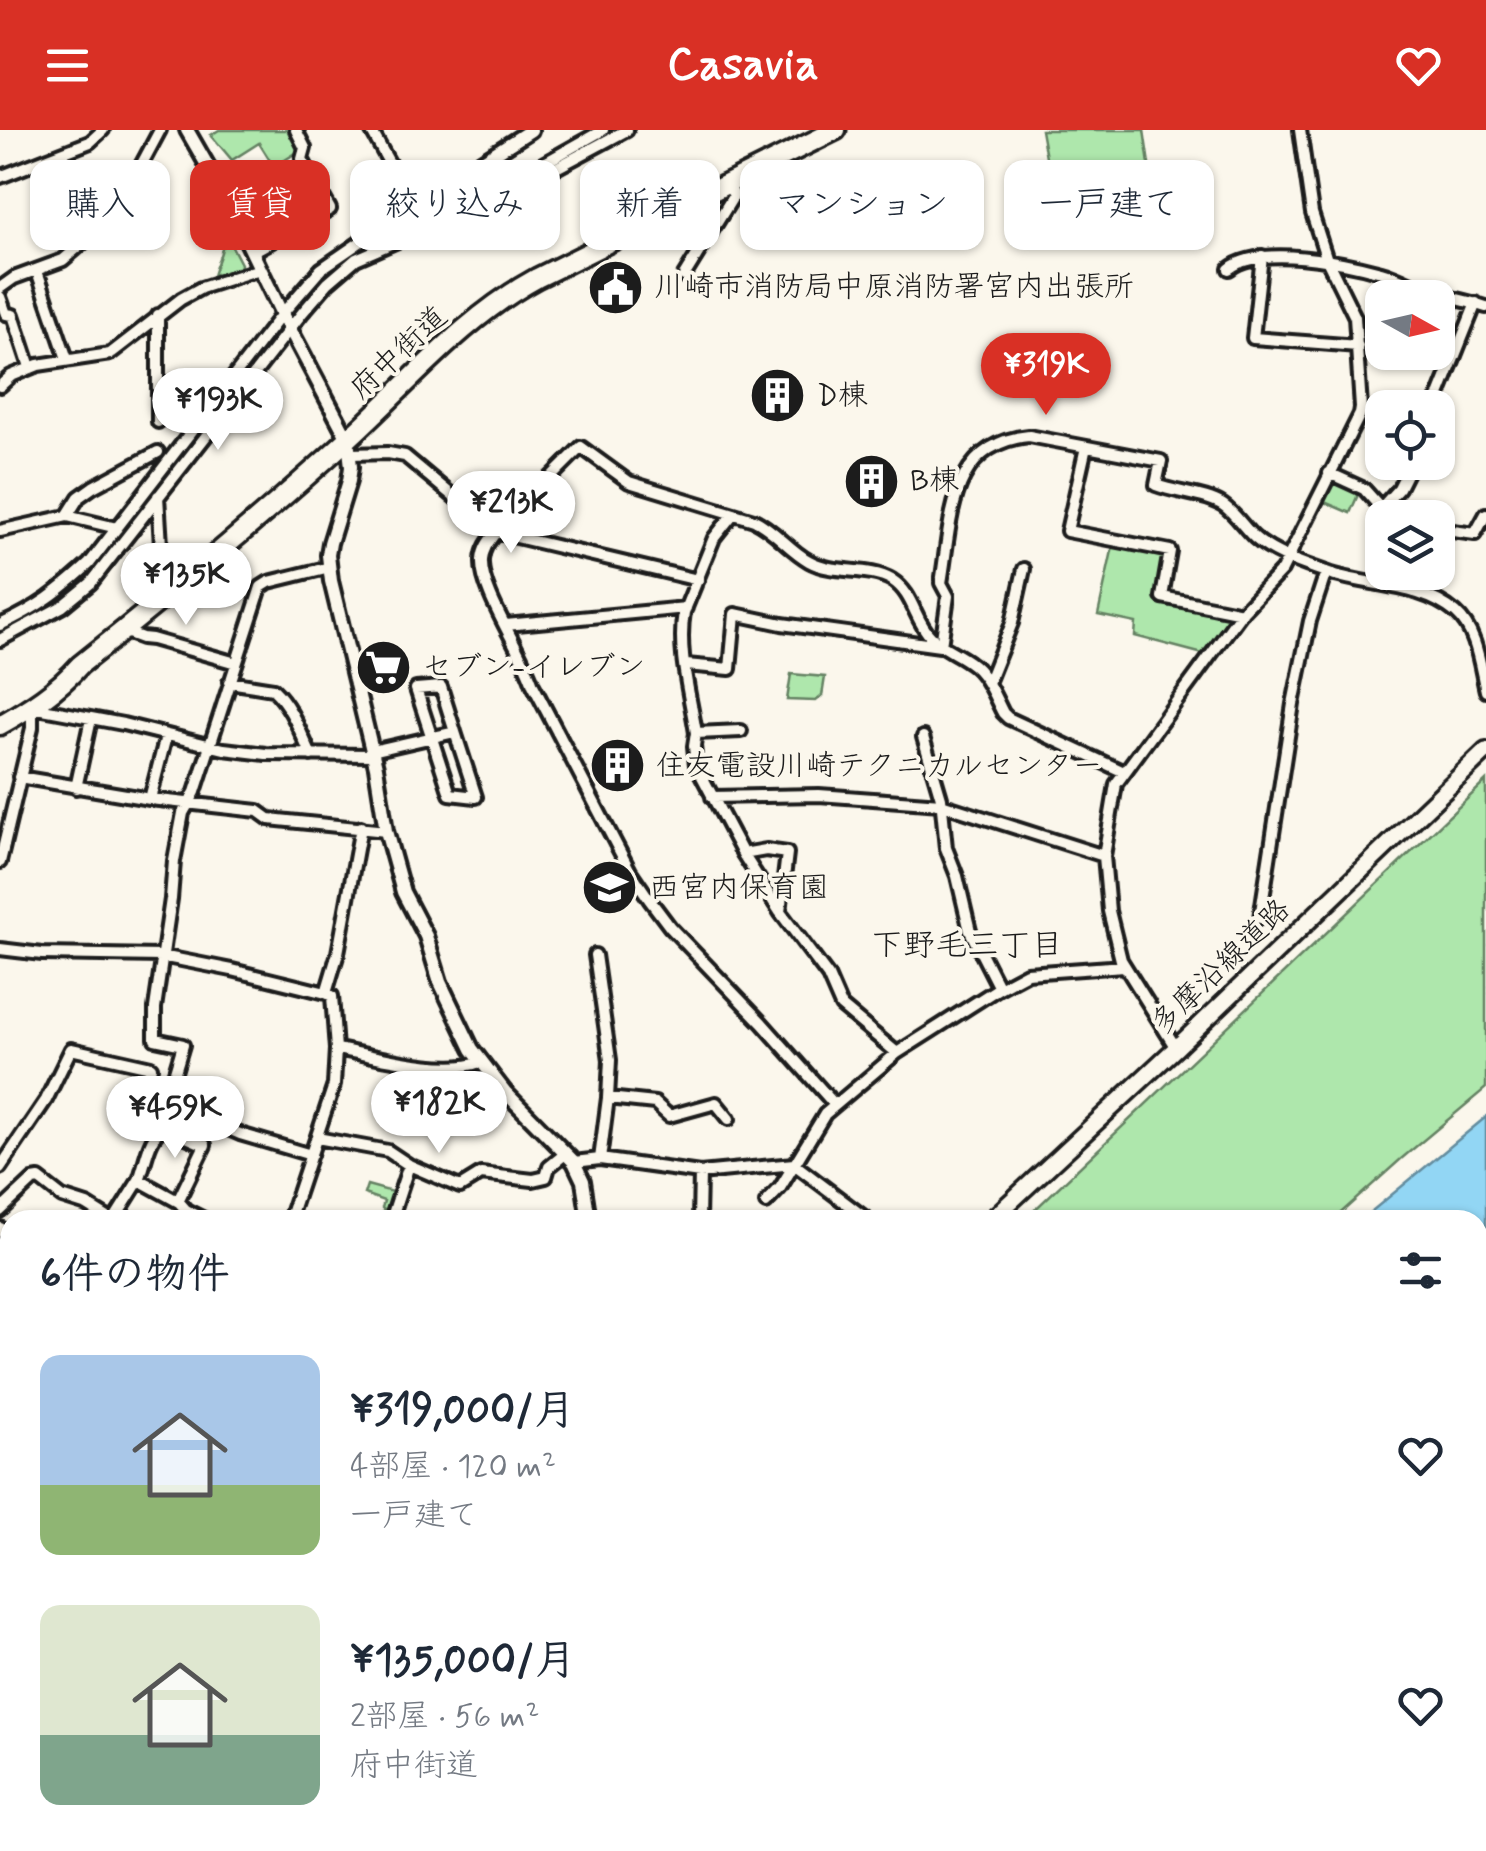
<!DOCTYPE html>
<html lang="ja">
<head>
<meta charset="utf-8">
<style>
	body { margin:0; font-family:Mynerve,"Klee One",sans-serif; background:#f2f2f3; color:#1f2937; height:100vh; display:flex; flex-direction:column; font-size:38px; white-space:nowrap }
	* { box-sizing:border-box; margin:0 }
	p { font-size:32px; color:#747a83 }
	.icon { flex:none; width:55px; height:55px; fill:none; stroke:currentColor; stroke-width:2; stroke-linecap:round; stroke-linejoin:round }
	.map { position:relative; flex:1; overflow:hidden }
	.details { position:absolute; left:0px; top:1080px; width:1488px; height:642px; display:flex; flex-direction:column; background:#fff; border-radius:30px 30px 0 0; box-shadow:0 2px 8px #0004 }
	.details>* { flex:none }
	.hud { position:absolute; left:30px; top:30px; width:1428px; height:90px; display:flex; gap:20px }
	.needle { width:65px; rotate:98deg }
	.controls { position:absolute; left:1365px; top:150px; display:grid; gap:20px }
	.controls a { display:grid; place-items:center; width:90px; height:90px; border-radius:20px; background:#fff; box-shadow:0 2px 8px #0004; font-size:50px }
	.price { position:absolute; translate:-50% -85px; padding:0 22px; border-radius:35px; background:#fff; color:#222; font-size:32px; line-height:65px; filter:drop-shadow(0 2px 5px #0008) }
	.price::after { content:''; position:absolute; left:50%; top:60px; width:30px; height:22px; margin-left:-15px; background:inherit; clip-path:polygon(0 0,100% 0,50% 100%) }
	.price.selected { background:#d93025; color:#fff }
	ul { padding:0; list-style:none }
	li { display:flex; align-items:center; gap:30px; height:250px; padding:0 40px }
	li span { display:grid; place-items:center; flex:none; width:280px; height:200px; border-radius:20px; color:#555 }
	li>.icon { margin-inline-start:auto }
	span .icon { width:120px; height:120px; fill:#fffc; stroke-width:1 }
	li b { font-size:42px }
	h2 { display:flex; justify-content:space-between; align-items:center; height:120px; padding:0 40px; font-size:42px }
	.pill { padding:0 35px; border-radius:20px; background:#fff; box-shadow:0 2px 8px #0004; font-size:35px; line-height:90px }
	.pill.selected { background:#d93025; color:#fff }
	header { display:flex; justify-content:space-between; align-items:center; height:130px; padding:0 40px; background:#d93025; color:#fff; font-size:45px; font-weight:700 }
	.map>svg:first-child { display:block }
	.green { fill:#aee7ac; stroke:#658264; stroke-width:2.5 }
	.water { fill:#92d6f4; stroke:#638c9e; stroke-width:2.5 }
	.lines { fill:none; stroke-linecap:round; stroke-linejoin:round }
	.river { stroke:#92d6f4; stroke-width:18 }
	.minor-casing { stroke:#1c1c1c; stroke-width:18 }
	.tertiary-casing { stroke:#1c1c1c; stroke-width:20 }
	.primary-casing { stroke:#1c1c1c; stroke-width:22 }
	.trunk-casing { stroke:#1c1c1c; stroke-width:25 }
	.minor { stroke:#fbf7ec; stroke-width:10 }
	.tertiary { stroke:#fbf7ec; stroke-width:12 }
	.primary { stroke:#fbf7ec; stroke-width:15 }
	.trunk { stroke:#fbf7ec; stroke-width:18 }
	.labels { text-anchor:middle; dominant-baseline:central; stroke-width:8; stroke-linejoin:round; paint-order:stroke }
	.poi-label { font-size:30px; fill:#1c1c1c; stroke:#fbf7ec; text-anchor:start }
	.street-label { font-size:30px; fill:#1c1c1c; stroke:#fbf7ec }
	.neighbourhood-label { font-size:32px; fill:#1c1c1c; stroke:#fbf7ec }
</style>
</head>
<body>
<header><svg class="icon" aria-label="menu" viewBox="0 0 24 24"><path d="M4 6h16M4 12h16M4 18h16"/></svg>Casavia<svg class="icon" aria-label="heart" viewBox="0 0 24 24"><path d="M12 20l-8-8c-3-5 5-10 8-4 3-6 11-1 8 4z"/></svg></header>
<div class="map">
<svg width="1486" height="1721" viewBox="0 0 1486 1721">
	<rect width="100%" height="100%" fill="#fbf7ec"/>
	<filter id="ink" filterUnits="userSpaceOnUse"><feTurbulence type="fractalNoise" baseFrequency=".01" numOctaves="2"/><feDisplacementMap in="SourceGraphic" scale="20" xChannelSelector="R" yChannelSelector="G"/><feConvolveMatrix kernelMatrix="1 2 1 2 8 2 1 2 1" color-interpolation-filters="sRGB"/></filter>
	<g filter="url(#ink)">
		<path class="green" d="M219 0H294L302 19 274 37 259 13 232 30 211 5Z
			M1041 0H1144L1150 41 1145 42V50L1060 69 1052 61Z
			M222 97 241 134 240 139 213 146C218 127 226 119 222 97Z
			M1337 351 1356 360 1357 367 1350 383 1322 371 1331 353Z
			M1113 416 1161 423 1166 429 1159 473 1231 485 1232 491 1207 525 1135 506 1136 493 1098 485Z
			M791 544 825 547 822 566 816 571 787 570Z
			M1486 651V958L1401 1029 1333 1090H1024Z
			M367 1055 396 1063 387 1090H378L384 1080 382 1078 384 1071 364 1064Z
			M1486 1140V1437L1478 1445V1145Z
			M0 1578 10 1580V1712L75 1713 74 1721H0Z
			M402 1712H590V1713L580 1721H394Z
			M951 1712H1149V1713L1141 1721H942Z"/>
		<path class="water" d="M1486 987V1136L1478 1142V1090H1361Z
			M725 1712H823V1713L819 1721H719Z"/>
		<g class="lines">
			<path class="river" d="M539 42 612 0
				M0 502 61 470 93 440 198 301 318 153 364 115 466 76"/>
			<defs>
				<path id="minor" d="M371 0 413 76
					M0 47 90 12 103 0
					M414 92 514 50 603 0
					M252 122 330 79 302 29 305 18 296 0
					M1262 126 1253 208 1358 216
					M1229 139C1259 114 1345 132 1381 142 1399 147 1415 157 1433 163 1450 168 1468 171 1486 177
					M37 141 67 229
					M684 146 734 65 727 54
					M0 158 14 148 63 130 132 71 137 43 160 0
					M0 167 6 184 13 185 30 237
					M158 185V292
					M0 256 11 246 38 235 110 224 181 169 201 158 260 139
					M1434 278 1476 173
					M1086 317 1067 401 1170 421 1162 467 1242 483
					M351 324 388 323 405 326 496 402 698 450
					M1329 343 1364 359 1390 388
					M158 366 164 465
					M1381 378 1399 358 1412 332
					M733 384 714 408 684 482C677 521 690 564 696 603L694 616 696 635 743 724 780 782 828 846 841 876 897 923
					M67 386 117 398
					M1438 399 1475 404 1486 384
					M0 401 67 386 79 367 93 357 158 322
					M0 495C39 477 58 462 89 434L282 184 321 139 408 79 419 102
					M506 495 686 478
					M123 501 142 508 152 509 236 533
					M0 510 63 476 91 453 303 182 328 153 356 129 517 59 627 0
					M941 516 948 466 941 453C952 390 948 314 1029 306L1161 331 1156 355C1176 363 1206 364 1223 375 1235 383 1244 398 1255 408 1274 425 1308 436 1332 444 1373 457 1422 454 1456 483 1477 501 1480 536 1486 561
					M686 535 730 539 735 484 782 494 940 516
					M229 552 273 559C292 577 300 602 311 625
					M988 553 1012 493 1024 439
					M696 603 741 601
					M923 607 941 668 946 718 957 746 970 801 999 858
					M372 621 455 602 441 557 416 559 450 664 476 667 455 602
					M19 647 150 669 258 681 269 689 386 701
					M76 658 91 589
					M712 667 819 665 941 674 1104 726
					M150 669 166 606
					M743 724 766 720 787 723 780 782
					M0 732 32 598V577L123 594 224 619 266 624 373 625
					M1260 788 1293 574 1310 491 1326 442
					M0 819 42 824 161 826 232 840 326 863 332 866 336 919 334 955 289 1090
					M595 825 610 930 608 968 600 1029
					M326 863 338 823 361 697
					M1176 918 1121 830 1109 781 1104 726 1116 654 1243 481 1282 440 1360 284 1361 278 1355 187 1327 130 1312 83 1300 0
					M336 919C373 925 447 946 480 932
					M608 968 655 973 669 986 716 973 729 989
					M835 975 762 893 670 797 649 769 630 741 533 555C522 520 480 462 482 430 483 418 489 411 496 402L581 317 629 352 754 390C775 400 789 420 809 431 834 445 868 436 892 450 914 464 914 490 931 507 942 518 957 523 969 532 986 543 994 566 1003 583L1008 588 1124 642
					M317 1008 388 1021 409 1035 460 1057 481 1044 533 1050 546 1047 549 1037 565 1024
					M311 1025 240 1004 166 972 183 915 155 909V878L171 769 174 731 183 683 195 662 261 457 269 452 330 437
					M574 1032 600 1029 700 1043 794 1034 868 1090
					M0 1038 46 970 71 919 151 937 140 987
					M178 1071 205 1015 160 996V1000C148 1010 145 1035 139 1050L179 1072 186 1080 206 1090
					M766 1073 780 1058 825 984 897 923 999 858 1027 843 1124 836
					M0 1081 33 1050 39 1049 62 1067 87 1075 111 1090
					M114 1090 139 1050
					M391 1090 409 1035
					M699 1090 700 1043
					M0 1330 10 1325
					M0 1350 10 1359
					M0 1399 10 1400
					M0 1473 10 1456
					M1478 1476 1486 1468
					M1230 1721 1239 1712"/>
				<path id="tertiary" d="M187 0 226 68 282 184 348 309 351 337 349 351 330 413 328 425 331 451 376 637 386 701 403 762 426 806 440 852 472 919 505 962 574 1032 583 1051 589 1090
					M408 79 531 0
					M0 1099 10 1106
					M0 1569 10 1570"/>
				<path id="primary" d="M991 1090 1176 918 1486 621
					M1478 1459 1486 1451
					M1366 1712V1721
					M1390 1712 1401 1721
					M366 1721 373 1712
					M1208 1721 1217 1712"/>
				<path id="trunk" d="M0 595C30 578 57 561 80 535 171 463 261 388 347 310 409 254 463 188 537 148L836 0"/>
			</defs>
			<use href="#minor" class="minor-casing"/>
			<use href="#tertiary" class="tertiary-casing"/>
			<use href="#primary" class="primary-casing"/>
			<use href="#trunk" class="trunk-casing"/>
			<use href="#minor" class="minor"/>
			<use href="#tertiary" class="tertiary"/>
			<use href="#primary" class="primary"/>
			<use href="#trunk" class="trunk"/>
		</g>
	</g>
	<defs>
		<symbol id="civic-disc" viewBox="-11 -11 22 22"><circle r="9.5" fill="#1c1c1c" stroke="#fbf7ec"/><path d="M-.6-6.5H3V-4.5H.6V-3L4-1V1h2V6H-6V1h2V-1L-.6-3ZM-1.2 2.5V6h2.4V2.5Z" fill="#fff"/></symbol>
		<symbol id="building-disc" viewBox="-11 -11 22 22"><circle r="9.5" fill="#1c1c1c" stroke="#fbf7ec"/><path d="M-4-6H4V6H1V3H-1V6H-4ZM-2.5-4.3h1.7v1.8h-1.7ZM.8-4.3h1.7v1.8H.8ZM-2.5-1h1.7V.8h-1.7ZM.8-1h1.7V.8H.8Z" fill="#fff"/></symbol>
		<symbol id="supermarket-disc" viewBox="-11 -11 22 22"><circle r="9.5" fill="#1c1c1c" stroke="#fbf7ec"/><path d="M-6-5.5h2.5l.6 2H6L4.5 2H-2.5L-4.4-4H-6ZM-1.5 3.2a1.3 1.3 0 1 0 .1 0ZM3 3.2a1.3 1.3 0 1 0 .1 0Z" fill="#fff"/></symbol>
		<symbol id="school-disc" viewBox="-11 -11 22 22"><circle r="9.5" fill="#1c1c1c" stroke="#fbf7ec"/><path d="M0-5L7-2L0 1L-7-2ZM-4 1L0 2.5L4 1V4Q0 6-4 4Z" fill="#fff"/></symbol>
	</defs>
	<g fill-rule="evenodd">
		<use href="#civic-disc" x="584" y="126" width="63" height="63"/>
		<use href="#building-disc" x="746" y="234" width="63" height="63"/>
		<use href="#building-disc" x="840" y="320" width="63" height="63"/>
		<use href="#supermarket-disc" x="352" y="506" width="63" height="63"/>
		<use href="#building-disc" x="586" y="604" width="63" height="63"/>
		<use href="#school-disc" x="578" y="726" width="63" height="63"/>
	</g>
	<g class="labels">
		<g class="poi-label">
			<text x="654" y="157">川崎市消防局中原消防署宮内出張所</text>
			<text x="817" y="266">D棟</text>
			<text x="910" y="351">B棟</text>
			<text x="422" y="537">セブン-イレブン</text>
			<text x="656" y="636">住友電設川崎テクニカルセンター</text>
			<text x="649" y="758">西宮内保育園</text>
		</g>
		<g class="street-label">
			<text transform="translate(399 223) rotate(-43)">府中街道</text>
			<text transform="translate(1221 837) rotate(-44)">多摩沿線道路</text>
		</g>
		<g class="neighbourhood-label">
			<text x="967" y="816">下野毛三丁目</text>
		</g>
	</g>
</svg>
<div class="controls">
<a><svg class="needle" viewBox="-14 -14 28 28"><path d="M0-13l5 13h-10z" fill="#e53935"/><path d="M0 13l5-13h-10z" fill="#747a83"/></svg></a>
<a><svg class="icon" aria-label="locate" viewBox="0 0 24 24"><circle cx="12" cy="12" r="6"/><path d="M12 2v4M12 18v4M2 12h4M18 12h4"/></svg></a>
<a><svg class="icon" aria-label="layers" viewBox="0 0 24 24"><path d="M12 4l9 5-9 5-9-5zM3 14l9 5 9-5"/></svg></a>
</div>
<b class="price selected" style="left:1046px;top:288px">¥319K</b>
<b class="price" style="left:218px;top:323px">¥193K</b>
<b class="price" style="left:511px;top:426px">¥213K</b>
<b class="price" style="left:186px;top:498px">¥135K</b>
<b class="price" style="left:439px;top:1026px">¥182K</b>
<b class="price" style="left:175px;top:1031px">¥459K</b>
<div class="hud">
<a class="pill">購入</a>
<a class="pill selected">賃貸</a>
<a class="pill">絞り込み</a>
<a class="pill">新着</a>
<a class="pill">マンション</a>
<a class="pill">一戸建て</a>
</div>
<section class="details">
<h2>6件の物件<svg class="icon" aria-label="filters" viewBox="0 0 24 24"><path d="M4 7h16M4 17h16"/><circle cx="9" cy="7" r="2"/><circle cx="15" cy="17" r="2"/></svg></h2>
<ul>
<li><span style="background:linear-gradient(#a9c7e8 65%,#8fb573 0)"><svg class="icon" aria-label="home" viewBox="0 0 24 24"><path d="M3 11l9-7 9 7M6 9v11h12V9"/></svg></span><div><b>¥319,000/月</b><p>4部屋 · 120 m²</p><p>一戸建て</p></div><svg class="icon" aria-label="heart" viewBox="0 0 24 24"><path d="M12 20l-8-8c-3-5 5-10 8-4 3-6 11-1 8 4z"/></svg></li>
<li><span style="background:linear-gradient(#dfe7d0 65%,#7fa58c 0)"><svg class="icon" aria-label="home" viewBox="0 0 24 24"><path d="M3 11l9-7 9 7M6 9v11h12V9"/></svg></span><div><b>¥135,000/月</b><p>2部屋 · 56 m²</p><p>府中街道</p></div><svg class="icon" aria-label="heart" viewBox="0 0 24 24"><path d="M12 20l-8-8c-3-5 5-10 8-4 3-6 11-1 8 4z"/></svg></li>
</ul>
</section>
</div>
</body>
</html>
